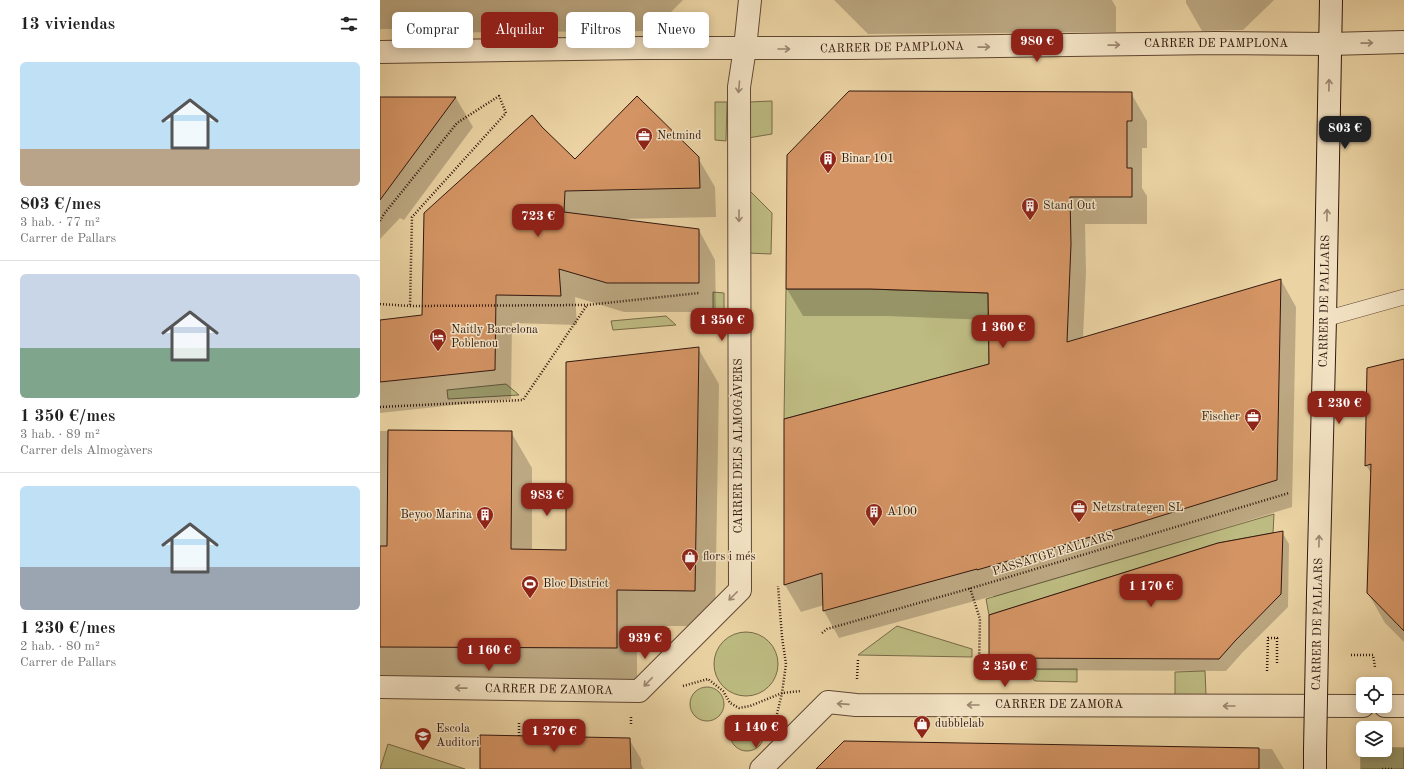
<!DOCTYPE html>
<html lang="es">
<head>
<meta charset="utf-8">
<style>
	body { margin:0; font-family:"Old Standard TT",serif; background:#f6f6f6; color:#222; height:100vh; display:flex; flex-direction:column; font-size:15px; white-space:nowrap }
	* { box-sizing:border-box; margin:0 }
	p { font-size:13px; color:#767676 }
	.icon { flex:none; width:22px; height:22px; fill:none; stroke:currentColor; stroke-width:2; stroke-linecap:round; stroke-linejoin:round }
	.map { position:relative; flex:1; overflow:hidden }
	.side { display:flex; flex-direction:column; background:#fff; width:380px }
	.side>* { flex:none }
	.hud { position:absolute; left:12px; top:12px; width:380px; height:36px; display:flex; gap:8px }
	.fabs { position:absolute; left:976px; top:677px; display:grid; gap:8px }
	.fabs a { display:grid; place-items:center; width:36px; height:36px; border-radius:6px; background:#fff; box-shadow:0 2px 10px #0003; font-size:20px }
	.price { position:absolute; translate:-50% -34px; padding:0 9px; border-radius:8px; background:#8f2418; color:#fff; font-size:13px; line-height:26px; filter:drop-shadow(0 1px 2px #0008) }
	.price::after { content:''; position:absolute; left:50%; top:24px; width:12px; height:9px; margin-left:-6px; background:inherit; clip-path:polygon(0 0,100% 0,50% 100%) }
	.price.on { background:#222; color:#fff }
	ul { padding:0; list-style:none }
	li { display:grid; align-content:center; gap:8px; height:212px; padding:0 20px }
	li+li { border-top:1px solid #e0e0e0 }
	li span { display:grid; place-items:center; height:124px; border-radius:6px; color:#555 }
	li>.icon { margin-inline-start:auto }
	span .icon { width:72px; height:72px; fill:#fffc; stroke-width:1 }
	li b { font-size:17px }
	h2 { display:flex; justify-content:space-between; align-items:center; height:48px; padding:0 20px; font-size:17px }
	.chip { padding:0 14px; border-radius:6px; background:#fff; box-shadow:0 2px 10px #0003; font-size:14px; line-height:36px }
	.chip.on { background:#8f2418; color:#fff }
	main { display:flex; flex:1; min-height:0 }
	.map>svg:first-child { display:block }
	.green { fill:#bdbb81; stroke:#786a48 }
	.shadow { fill:#0003 }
	.building { fill:#d49464; stroke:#32180e }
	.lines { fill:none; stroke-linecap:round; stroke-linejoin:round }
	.lane-casing { stroke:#604733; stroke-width:16 }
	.street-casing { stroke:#604733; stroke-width:24 }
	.secondary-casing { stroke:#32180e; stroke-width:24 }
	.path { stroke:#32180e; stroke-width:2.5; stroke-dasharray:1 2; stroke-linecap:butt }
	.lane { stroke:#f2e2c3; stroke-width:15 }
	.street { stroke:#f2e2c3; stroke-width:22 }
	.secondary { stroke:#f2e2c3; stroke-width:22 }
	.secondary-bridge-casing { stroke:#32180e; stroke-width:24; stroke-linecap:butt }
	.secondary-bridge { stroke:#f2e2c3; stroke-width:22 }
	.oneway { stroke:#9c8772 }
	.labels { text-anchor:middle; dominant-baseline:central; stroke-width:3; stroke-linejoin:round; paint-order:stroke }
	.street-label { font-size:12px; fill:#32180e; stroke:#f2e2c3 }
	.poi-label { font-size:12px; fill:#32180e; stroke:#f2e2c3; text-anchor:start }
</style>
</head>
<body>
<main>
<section class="side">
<h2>13 viviendas<svg class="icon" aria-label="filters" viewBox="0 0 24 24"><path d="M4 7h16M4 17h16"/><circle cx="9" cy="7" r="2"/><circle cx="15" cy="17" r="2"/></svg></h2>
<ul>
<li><span style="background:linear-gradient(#bfe0f5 70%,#b9a48a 0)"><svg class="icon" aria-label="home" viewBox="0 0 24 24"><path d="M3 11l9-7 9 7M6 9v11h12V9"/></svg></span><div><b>803 €/mes</b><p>3 hab. · 77 m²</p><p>Carrer de Pallars</p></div></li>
<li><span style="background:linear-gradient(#c9d6e8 60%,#7fa58c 0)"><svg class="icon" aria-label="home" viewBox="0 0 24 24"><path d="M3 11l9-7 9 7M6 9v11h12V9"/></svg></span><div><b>1 350 €/mes</b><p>3 hab. · 89 m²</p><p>Carrer dels Almogàvers</p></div></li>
<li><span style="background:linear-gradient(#bfe0f5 65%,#9aa5b1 0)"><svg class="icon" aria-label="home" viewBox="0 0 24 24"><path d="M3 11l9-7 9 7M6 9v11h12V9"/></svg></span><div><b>1 230 €/mes</b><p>2 hab. · 80 m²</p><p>Carrer de Pallars</p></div></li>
</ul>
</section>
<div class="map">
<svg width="1024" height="769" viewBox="0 0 1024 769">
	<rect width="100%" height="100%" fill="#ebd3a3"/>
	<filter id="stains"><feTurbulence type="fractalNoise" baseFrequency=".005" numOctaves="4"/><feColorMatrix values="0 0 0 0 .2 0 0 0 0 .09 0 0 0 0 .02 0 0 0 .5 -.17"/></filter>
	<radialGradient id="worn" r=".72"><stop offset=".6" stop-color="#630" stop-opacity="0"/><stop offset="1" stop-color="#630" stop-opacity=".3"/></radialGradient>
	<path class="green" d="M392 101V134L368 138 369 102Z
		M335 102H347L346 141 335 140Z
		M368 189 392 213 391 254 367 253Z
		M406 289H490L608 293 609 364 404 419Z
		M333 292 344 293V328H333Z
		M286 316 296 325 233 330 231 321Z
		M126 384 139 395 68 399 67 390Z
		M894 514 893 533 838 543 609 615 606 599Z
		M517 626 592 649V657L478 655Z
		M334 664a32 32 0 1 1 64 0a32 32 0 1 1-64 0Z
		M642 669H697V682L655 681Z
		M825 671 826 695H795V672Z
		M310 704a17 17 0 1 1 34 0a17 17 0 1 1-34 0Z
		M350 734a17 17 0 1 1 34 0a17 17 0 1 1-34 0Z
		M8 744 85 769H0Z
		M981 748H983V750H1005V748H1024V769H981Z"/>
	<path class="shadow" d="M0 0H303L272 31 15 33 13 29H0Z
		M454 0H732L736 7V32L488 34Z
		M806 0H894L863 30 822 31 806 3Z
		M751 93 767 121V148H762V188L767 196V224H705L706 272 703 338 901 280 916 307 912 507 761 554 614 597 613 596 459 638 444 611V605L421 612 405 585V420L610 364 609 320 506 316H423L407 289Z
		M0 98H76L93 127 24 220 20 218 0 239Z
		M161 127 195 161 318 158 335 187 336 217 240 219 319 230 335 260 336 312H244L195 297 197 325 132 323 131 399 0 413V321L43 316Z
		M318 348 339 384 335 626H257V684L0 682V431L131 432 152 468V550L187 551Z
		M1024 360V642L1005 623 988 593 992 475 986 465Z
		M902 532 909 544 908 607 862 653 846 671 617 670 610 658Z
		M249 739 261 759V764L264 769H101Z
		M464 742 892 749 904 769H437Z
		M982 749H1024V769H982Z"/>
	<path class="building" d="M469 91 752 92V121H747V168H752V197H690L691 244 687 342 901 279 897 480 745 527 597 570V569L443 611 442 573 404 585V419L609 364 608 293 490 289H406L407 155Z
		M257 96 319 157 320 188 185 191 184 212 319 229V283H227L179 269 181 296 116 295 115 370 0 382V320L42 315 44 213 152 115 162 127 195 159Z
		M0 97H76L0 200Z
		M319 347 315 591 237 590V648L0 647V546H7L8 430 132 431 131 549 186 550V362Z
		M1024 359V631L987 593 991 464 985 466 987 368Z
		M903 531 901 594 855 641 839 659 609 658V615L838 543Z
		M100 735 250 738 251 769H100Z
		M464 741 879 748V769H436Z"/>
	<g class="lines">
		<defs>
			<path id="lane" d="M945 319 1024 297"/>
			<path id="street" d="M0 52 260 48H472L836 43 950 44 1024 42
				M0 687 259 691 360 590 359 87 365 48 370 0
				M1005 706H1024
				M381 769 448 702 476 705 983 706"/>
			<path id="secondary" d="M938 594 945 319 951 0
				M935 769V750"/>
		</defs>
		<use href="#lane" class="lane-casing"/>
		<use href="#street" class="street-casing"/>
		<use href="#secondary" class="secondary-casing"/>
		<path class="path" d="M0 221 4 214 77 123 119 96 126 113 32 217 30 306
			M0 304 30 306 207 305 319 293
			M0 407 143 400 207 305
			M590 588 600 619 599 664
			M442 633 447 629 602 585 909 493
			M971 655H993L995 667
			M887 671 888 638H897V663
			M477 679 478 660
			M303 686 328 679 343 691 350 703 359 708 370 706 402 693 421 691
			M397 714 402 693 406 664 402 637 398 586
			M251 724V717
			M139 736V721
			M1002 769H1012"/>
		<use href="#lane" class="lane"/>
		<use href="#street" class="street"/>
		<use href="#secondary" class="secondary"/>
		<defs>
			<path id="secondary-bridge" d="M935 750 938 594"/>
		</defs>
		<use href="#secondary-bridge" class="secondary-bridge-casing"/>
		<use href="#secondary-bridge" class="secondary-bridge"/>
	</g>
	<defs><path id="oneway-shaft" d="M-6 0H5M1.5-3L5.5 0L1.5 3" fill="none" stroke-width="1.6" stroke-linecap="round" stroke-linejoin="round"/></defs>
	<g class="oneway">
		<use href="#oneway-shaft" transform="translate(987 43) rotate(-1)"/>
		<use href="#oneway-shaft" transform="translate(734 45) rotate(-1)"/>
		<use href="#oneway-shaft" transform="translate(604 47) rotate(-1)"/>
		<use href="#oneway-shaft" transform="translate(404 49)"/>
		<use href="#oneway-shaft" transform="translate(949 85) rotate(-89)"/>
		<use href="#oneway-shaft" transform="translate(359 87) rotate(95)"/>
		<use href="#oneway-shaft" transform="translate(947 215) rotate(-89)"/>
		<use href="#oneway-shaft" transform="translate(359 216) rotate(90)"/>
		<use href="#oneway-shaft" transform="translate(939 541) rotate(-89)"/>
		<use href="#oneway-shaft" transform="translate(353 596) rotate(135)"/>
		<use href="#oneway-shaft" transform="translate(268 682) rotate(134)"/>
		<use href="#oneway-shaft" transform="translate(81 688) rotate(-179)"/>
		<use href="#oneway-shaft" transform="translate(463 704) rotate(-176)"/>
		<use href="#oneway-shaft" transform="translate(593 705) rotate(-180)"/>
		<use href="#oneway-shaft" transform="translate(849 706) rotate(-180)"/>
	</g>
	<defs>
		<symbol id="office-pin" viewBox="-11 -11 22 30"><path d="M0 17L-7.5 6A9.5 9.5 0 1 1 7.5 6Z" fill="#8f2418" stroke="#f2e2c3"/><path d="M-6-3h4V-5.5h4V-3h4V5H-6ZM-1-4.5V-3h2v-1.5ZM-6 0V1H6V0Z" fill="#fff"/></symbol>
		<symbol id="building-pin" viewBox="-11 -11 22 30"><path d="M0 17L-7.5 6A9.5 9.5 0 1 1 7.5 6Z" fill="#8f2418" stroke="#f2e2c3"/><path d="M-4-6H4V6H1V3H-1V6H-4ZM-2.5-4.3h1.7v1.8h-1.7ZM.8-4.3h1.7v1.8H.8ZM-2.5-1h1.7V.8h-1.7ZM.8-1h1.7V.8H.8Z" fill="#fff"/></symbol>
		<symbol id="hotel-pin" viewBox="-11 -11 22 30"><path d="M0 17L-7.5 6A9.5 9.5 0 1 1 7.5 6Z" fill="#8f2418" stroke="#f2e2c3"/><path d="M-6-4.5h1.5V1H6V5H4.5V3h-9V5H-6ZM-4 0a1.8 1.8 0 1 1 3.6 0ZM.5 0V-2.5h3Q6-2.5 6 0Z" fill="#fff"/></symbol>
		<symbol id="shop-pin" viewBox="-11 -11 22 30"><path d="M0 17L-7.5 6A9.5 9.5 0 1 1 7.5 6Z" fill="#8f2418" stroke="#f2e2c3"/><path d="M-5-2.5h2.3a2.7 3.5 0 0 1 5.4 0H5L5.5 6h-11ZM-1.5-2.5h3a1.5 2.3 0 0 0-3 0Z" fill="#fff"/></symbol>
		<symbol id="stadium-pin" viewBox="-11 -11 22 30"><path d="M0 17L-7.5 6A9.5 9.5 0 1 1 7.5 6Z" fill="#8f2418" stroke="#f2e2c3"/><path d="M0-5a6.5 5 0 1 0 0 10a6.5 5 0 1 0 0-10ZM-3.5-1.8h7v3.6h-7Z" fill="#fff"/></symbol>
		<symbol id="school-pin" viewBox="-11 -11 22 30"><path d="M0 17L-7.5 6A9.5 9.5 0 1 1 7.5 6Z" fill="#8f2418" stroke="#f2e2c3"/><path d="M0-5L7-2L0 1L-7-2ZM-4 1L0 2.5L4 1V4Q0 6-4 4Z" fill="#fff"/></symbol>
	</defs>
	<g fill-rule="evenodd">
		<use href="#office-pin" x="254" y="126" width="20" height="27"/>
		<use href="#building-pin" x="438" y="149" width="20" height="27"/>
		<use href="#building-pin" x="640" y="196" width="20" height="27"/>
		<use href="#hotel-pin" x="48" y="327" width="20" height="27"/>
		<use href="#office-pin" x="863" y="407" width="20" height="27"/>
		<use href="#office-pin" x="689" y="498" width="20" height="27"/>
		<use href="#building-pin" x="484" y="502" width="20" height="27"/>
		<use href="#building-pin" x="95" y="505" width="20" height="27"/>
		<use href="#shop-pin" x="300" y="547" width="20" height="27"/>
		<use href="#stadium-pin" x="140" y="574" width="20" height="27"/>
		<use href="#shop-pin" x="532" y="714" width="20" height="27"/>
		<use href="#school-pin" x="33" y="726" width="20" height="27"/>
	</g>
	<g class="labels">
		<g class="street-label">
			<text x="836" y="44">CARRER DE PAMPLONA</text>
			<text transform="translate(512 48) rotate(-1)">CARRER DE PAMPLONA</text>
			<text transform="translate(945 301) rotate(-89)">CARRER DE PALLARS</text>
			<text transform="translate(359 446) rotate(-90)">CARRER DELS ALMOGÀVERS</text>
			<text transform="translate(673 554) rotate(-17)">PASSATGE PALLARS</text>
			<text transform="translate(938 624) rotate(-89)">CARRER DE PALLARS</text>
			<text transform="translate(169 690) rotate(1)">CARRER DE ZAMORA</text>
			<text x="679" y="705">CARRER DE ZAMORA</text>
		</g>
		<g class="poi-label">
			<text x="277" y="136">Netmind</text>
			<text x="461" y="159">Binar 101</text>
			<text x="663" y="206">Stand Out</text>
			<text x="71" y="330">Naitly Barcelona<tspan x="71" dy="14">Poblenou</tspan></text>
			<text x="860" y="417" text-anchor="end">Fischer</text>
			<text x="712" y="508">Netzstrategen SL</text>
			<text x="507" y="512">A100</text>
			<text x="92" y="515" text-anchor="end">Beyoo Marina</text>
			<text x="323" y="557">flors i més</text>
			<text x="163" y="584">Bloc District</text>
			<text x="555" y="724">dubblelab</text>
			<text x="56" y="729">Escola<tspan x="56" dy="14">Auditori</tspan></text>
		</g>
	</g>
	<rect width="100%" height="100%" filter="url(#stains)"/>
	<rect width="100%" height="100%" fill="url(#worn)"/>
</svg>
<div class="fabs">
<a><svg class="icon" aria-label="locate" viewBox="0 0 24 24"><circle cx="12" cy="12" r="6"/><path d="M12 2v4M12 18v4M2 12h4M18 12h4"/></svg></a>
<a><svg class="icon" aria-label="layers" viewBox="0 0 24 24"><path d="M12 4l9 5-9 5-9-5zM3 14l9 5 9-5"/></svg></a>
</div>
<b class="price" style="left:657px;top:63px">980 €</b>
<b class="price on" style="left:965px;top:150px">803 €</b>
<b class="price" style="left:158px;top:238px">723 €</b>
<b class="price" style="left:342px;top:342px">1 350 €</b>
<b class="price" style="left:623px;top:349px">1 360 €</b>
<b class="price" style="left:959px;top:425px">1 230 €</b>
<b class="price" style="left:167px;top:517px">983 €</b>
<b class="price" style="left:771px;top:608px">1 170 €</b>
<b class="price" style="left:265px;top:660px">939 €</b>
<b class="price" style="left:109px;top:672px">1 160 €</b>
<b class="price" style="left:625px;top:688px">2 350 €</b>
<b class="price" style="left:376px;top:749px">1 140 €</b>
<b class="price" style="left:174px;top:753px">1 270 €</b>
<div class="hud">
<a class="chip">Comprar</a>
<a class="chip on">Alquilar</a>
<a class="chip">Filtros</a>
<a class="chip">Nuevo</a>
</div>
</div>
</main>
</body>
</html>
